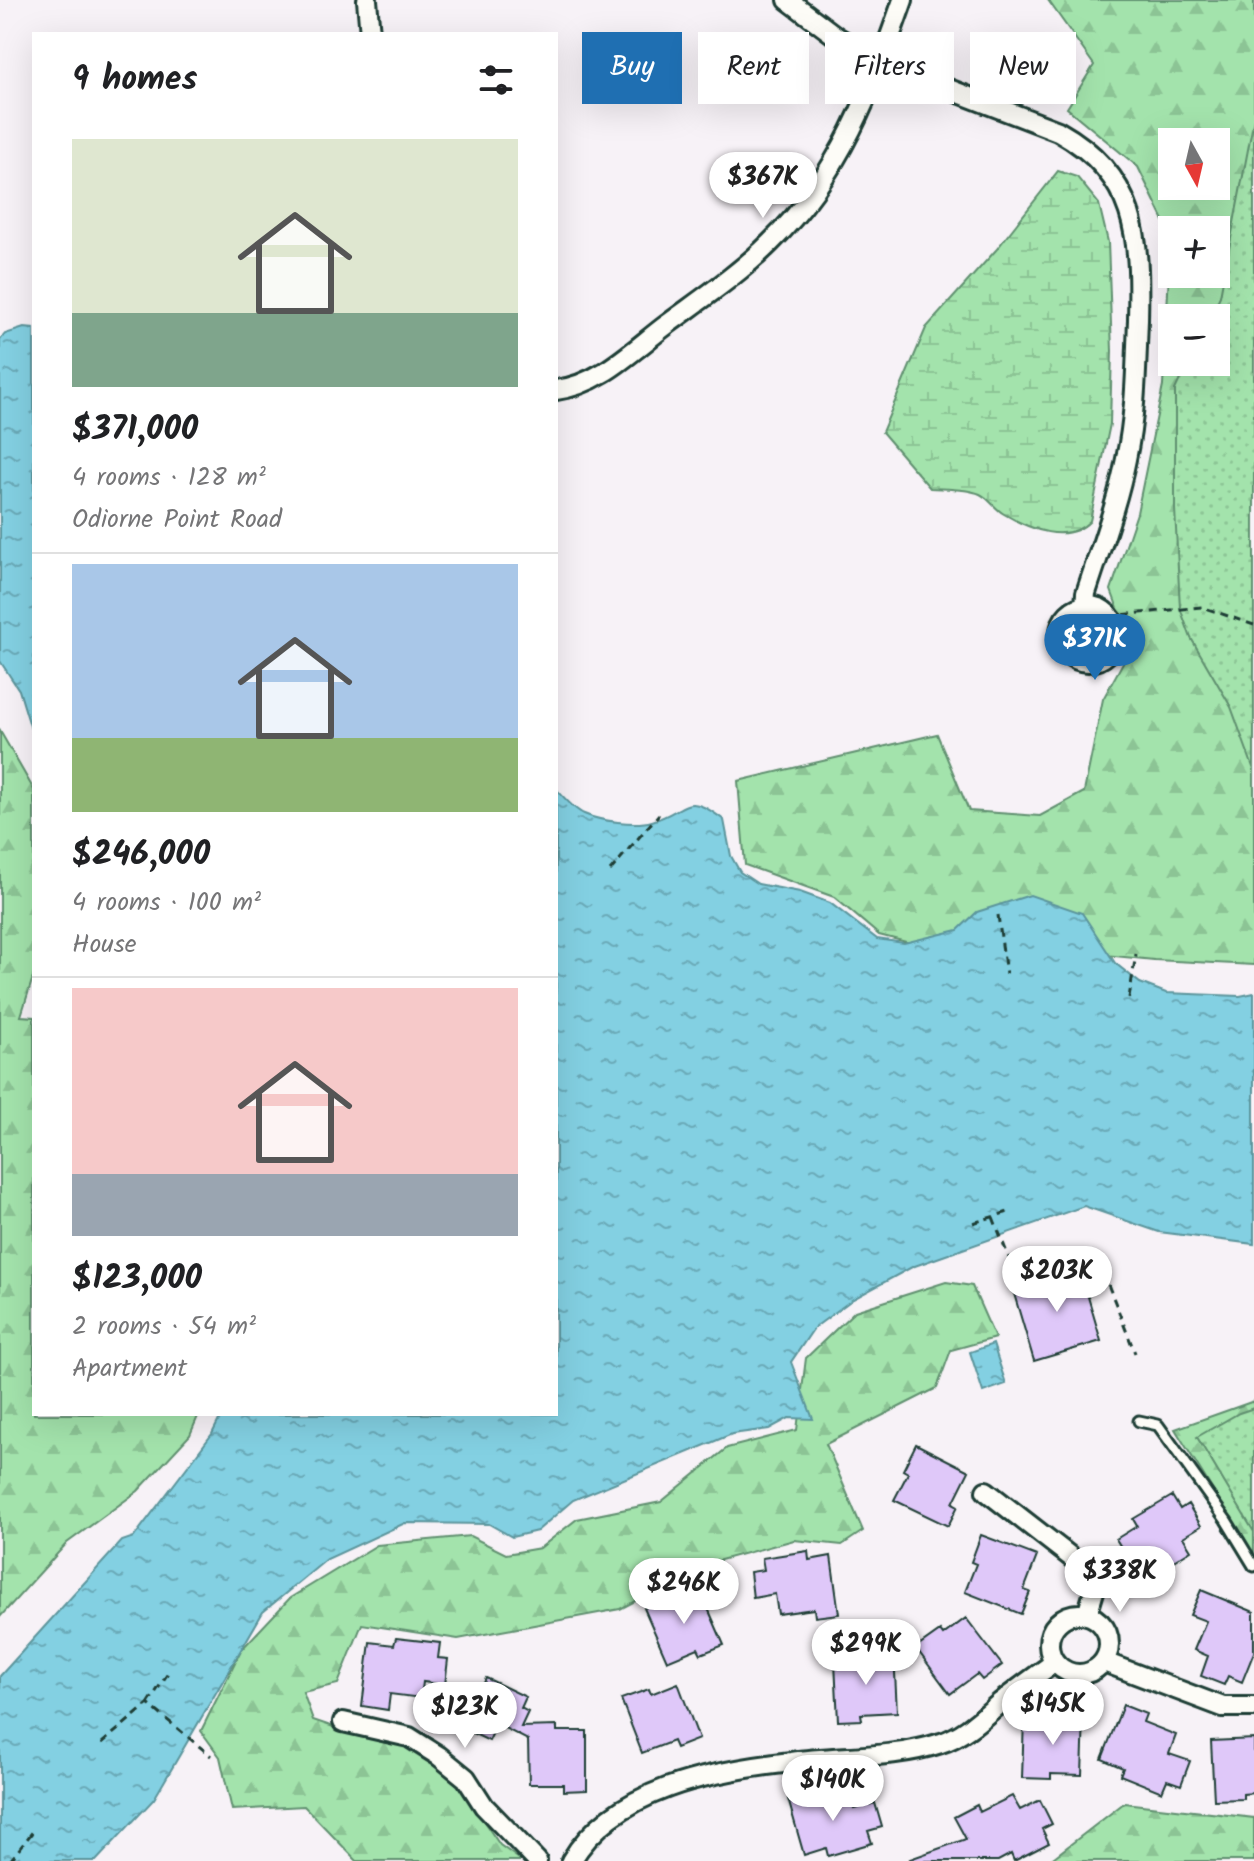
<!DOCTYPE html>
<html lang="en">
<head>
<meta charset="utf-8">
<style>
	body { margin:0; font-family:Kalam,sans-serif; background:#f6f6f6; color:#202124; height:100vh; display:flex; flex-direction:column; font-size:30px; white-space:nowrap }
	* { box-sizing:border-box; margin:0 }
	p { font-size:26px; color:#757577 }
	.icon { flex:none; width:44px; height:44px; fill:none; stroke:currentColor; stroke-width:2; stroke-linecap:round; stroke-linejoin:round }
	.map { position:relative; flex:1; overflow:hidden }
	.sheet { position:absolute; left:32px; top:32px; width:526px; height:1384px; display:flex; flex-direction:column; background:#fff; border-radius:0px; box-shadow:0 8px 32px #0002 }
	.sheet>* { flex:none }
	.top-card { position:absolute; left:582px; top:32px; width:552px; height:72px; display:flex; gap:16px }
	.needle { width:52px; rotate:172deg }
	.fabs { position:absolute; left:1158px; top:128px; display:grid; gap:16px }
	.fabs a { display:grid; place-items:center; width:72px; height:72px; border-radius:0px; background:#fff; box-shadow:0 8px 32px #0002; font-size:40px }
	.price { position:absolute; translate:-50% -68px; padding:0 18px; border-radius:28px; background:#fff; color:#222; font-size:26px; line-height:52px; filter:drop-shadow(0 2px 4px #0008) }
	.price::after { content:''; position:absolute; left:50%; top:48px; width:24px; height:18px; margin-left:-12px; background:inherit; clip-path:polygon(0 0,100% 0,50% 100%) }
	.price.current { background:#1f6fb2; color:#fff }
	ul { padding:0; list-style:none }
	li { display:grid; align-content:center; gap:16px; height:424px; padding:0 40px }
	li+li { border-top:2px solid #e0e0e0 }
	li span { display:grid; place-items:center; height:248px; border-radius:0px; color:#555 }
	li>.icon { margin-inline-start:auto }
	span .icon { width:144px; height:144px; fill:#fffc; stroke-width:1 }
	li b { font-size:34px }
	h2 { display:flex; justify-content:space-between; align-items:center; height:96px; padding:0 40px; font-size:34px }
	.chip { padding:0 28px; border-radius:0px; background:#fff; box-shadow:0 8px 32px #0002; font-size:28px; line-height:72px }
	.chip.current { background:#1f6fb2; color:#fff }
	.map>svg:first-child { display:block }
	.forest { fill:url(#forest-firs); stroke:#619070; stroke-width:2; fill-rule:evenodd }
	.wetland { fill:url(#wetland-marsh); stroke:#619070; stroke-width:2 }
	.park { fill:url(#park-dots); stroke:#619070; stroke-width:2 }
	.water { fill:url(#water-ripples); stroke:#5b959c; stroke-width:2 }
	.building { fill:#dfc8f9; stroke:#1f3d34; stroke-width:2 }
	.lines { fill:none; stroke-linecap:round; stroke-linejoin:round }
	.lane-casing { stroke:#1f3d34; stroke-width:15 }
	.street-casing { stroke:#1f3d34; stroke-width:24 }
	.path { stroke:#1f3d34; stroke-width:3; stroke-dasharray:8 6; stroke-linecap:butt }
	.lane { stroke:#fdfcf7; stroke-width:9 }
	.street { stroke:#fdfcf7; stroke-width:18 }
</style>
</head>
<body>
<div class="map">
<svg width="1254" height="1861" viewBox="0 0 1254 1861">
	<defs>
		<pattern id="forest-firs" width="22" height="20" patternUnits="userSpaceOnUse" patternTransform="scale(2)"><rect width="22" height="20" fill="#a3e3ac"/><path d="M5 1l3.5 6h-7zM16 11l3.5 6h-7z" fill="#8cc495"/></pattern>
		<pattern id="wetland-marsh" width="20" height="14" patternUnits="userSpaceOnUse" patternTransform="scale(2)"><rect width="20" height="14" fill="#a3e3ac"/><path d="M1 5h8M5 5V1M11 12h8M15 12V8" fill="none" stroke="#8cc495"/></pattern>
		<pattern id="park-dots" width="8" height="8" patternUnits="userSpaceOnUse" patternTransform="scale(2)"><rect width="8" height="8" fill="#a3e3ac"/><path d="M2 2h.1M6 6h.1" fill="none" stroke="#8cc495" stroke-width="1.8" stroke-linecap="round"/></pattern>
		<pattern id="water-ripples" width="26" height="14" patternUnits="userSpaceOnUse" patternTransform="scale(2)"><rect width="26" height="14" fill="#83d0e2"/><path d="M2 4q2-2 4 0t4 0M15 11q2-2 4 0t4 0" fill="none" stroke="#6baab8"/></pattern>
	</defs>
	<rect width="100%" height="100%" fill="#f7f2f7"/>
	<filter id="ink" filterUnits="userSpaceOnUse"><feTurbulence type="fractalNoise" baseFrequency=".0125" numOctaves="2"/><feDisplacementMap in="SourceGraphic" scale="16" xChannelSelector="R" yChannelSelector="G"/><feConvolveMatrix kernelMatrix="1 2 1 2 8 2 1 2 1" color-interpolation-filters="sRGB"/></filter>
	<g filter="url(#ink)">
		<path class="forest" d="M1048 0H1254V965L1154 960 1085 953 914 944 879 935 834 897 745 865 738 781 937 734 969 811 1040 816 1084 792 1103 699 1132 646 1111 590 1137 513 1163 386 1171 235 1138 167 1067 108 1094 65ZM1172 142H1216V186H1172ZM1172 230H1216V274H1172ZM1172 318H1216V362H1172Z
			M0 731 34 790V974L21 1016 34 1017V1414H199L190 1435 138 1491 67 1543 0 1617Z
			M946 1282 972 1286 995 1338 951 1350 937 1388 826 1444 863 1531 842 1545 794 1540 706 1564 620 1609 458 1639 362 1624 338 1684 303 1692 313 1720 354 1734 407 1744 458 1784 500 1845 522 1861H357L304 1806 232 1810 220 1757 201 1731 241 1650 290 1598 377 1545 470 1536 506 1554 540 1548 577 1519 661 1502 727 1448 797 1430 806 1358 855 1311Z
			M1254 1401V1557L1175 1429Z
			M1124 1803 1254 1818V1861H1049Z"/>
		<path class="wetland" d="M1058 171 1077 177 1099 204 1108 242 1112 351 1110 424 1090 521C1067 545 1029 529 1004 514 995 509 989 498 980 494 966 488 945 489 930 488L882 432 926 328 996 250Z"/>
		<path class="park" d="M1254 118V770L1231 707 1191 638 1180 608 1175 509V390L1188 362H1216V318H1210L1220 296Z
			M1254 1408V1532L1197 1437 1239 1413Z"/>
		<path class="water" d="M24 328 34 329V739L19 690 0 661V340L5 334Z
			M556 789C564 797 574 810 584 814 600 821 635 826 652 821 688 811 684 789 724 820L731 856 740 872 758 884 800 892 830 903 877 939 904 943 958 930 977 912 1030 895 1082 913 1115 963 1140 983 1166 993 1240 996 1254 993V1244L1159 1232 1084 1206 912 1267 853 1299 814 1328 791 1362 813 1419 789 1418 769 1429 732 1434 573 1500 537 1531 512 1537 489 1524 405 1523 327 1559 263 1612 154 1799 96 1861H0V1676L122 1541 134 1537 212 1434 222 1414H556Z
			M993 1344 1006 1384 983 1392 970 1352Z"/>
		<path class="building" d="M1079 1266 1101 1341 1034 1361 1012 1287Z
			M916 1444 969 1471 953 1503 958 1506 948 1526 894 1500 908 1473 903 1470Z
			M1172 1496 1180 1509 1188 1504 1201 1526 1183 1537 1191 1550 1164 1567 1172 1580 1150 1594 1116 1539 1137 1526 1133 1519Z
			M981 1535 1037 1556 1024 1590 1030 1592 1021 1614 965 1592 976 1564 971 1562Z
			M808 1551 809 1560 831 1556 839 1614 815 1617 814 1609 778 1614 775 1594 753 1598 750 1572 764 1570 762 1558Z
			M700 1590 724 1645 701 1654 698 1648 667 1661 644 1608 671 1596 674 1601Z
			M1201 1590 1254 1612V1652L1242 1682 1228 1676 1224 1685 1201 1676 1208 1656 1194 1650 1206 1621 1190 1615Z
			M966 1618 1002 1665 982 1680 977 1674 950 1694 916 1648 940 1631 943 1635Z
			M396 1638 440 1643 438 1658 448 1659 445 1685 423 1682 421 1698 390 1694 388 1710 362 1706 370 1642 394 1645Z
			M894 1653 897 1712 861 1714 862 1720 838 1721 835 1662 865 1660V1655Z
			M486 1678 526 1697 521 1708 528 1712 521 1727 557 1726V1731H587V1790L563 1791V1784H529L528 1740 497 1724 489 1741 468 1731 476 1714 458 1705 469 1682 482 1688Z
			M678 1683 699 1739 676 1748 673 1741 642 1753 621 1699 649 1689 651 1694Z
			M1123 1705 1146 1714 1143 1722 1176 1735 1169 1754 1190 1761 1181 1785 1167 1780 1162 1792 1120 1775 1123 1768 1102 1759Z
			M1061 1715 1084 1716 1082 1775 1051 1774V1779L1022 1778 1024 1719 1060 1721Z
			M1254 1739V1793L1243 1794V1799L1214 1800 1211 1741Z
			M848 1790 854 1809 875 1803 882 1827 868 1831 872 1843 828 1856 826 1848 804 1855 788 1799 811 1792 814 1800Z
			M1012 1796 1020 1810 1040 1800 1052 1824 1042 1829 1049 1843 1014 1861 1011 1854 998 1861H911L910 1859 966 1839 954 1817 977 1805 980 1812Z"/>
		<g class="lines">
			<defs>
				<path id="lane" d="M1139 1421 1158 1425 1226 1520 1254 1566"/>
				<path id="street" d="M367 0 370 34
					M788 0 837 37 881 63 1058 131C1138 176 1140 237 1138 320 1136 367 1136 413 1126 459 1117 505 1100 549 1086 593L1085 606
					M556 390C599 385 632 351 665 326 700 300 739 274 770 243 841 174 871 91 903 0
					M1060 634a28 28 0 1 1 56 0a28 28 0 1 1-56 0Z
					M986 1491 1098 1578 1087 1615
					M1049 1644a30 30 0 1 1 60 0a30 30 0 1 1-60 0Z
					M1104 1662 1223 1707H1254
					M343 1722 409 1737 439 1756 466 1778 484 1806 537 1861
					M571 1861C614 1788 713 1771 791 1762 841 1755 893 1759 941 1743 964 1736 983 1717 1001 1702 1019 1688 1037 1675 1055 1662"/>
			</defs>
			<use href="#lane" class="lane-casing"/>
			<use href="#street" class="street-casing"/>
			<path class="path" d="M1110 616 1202 607 1254 625
				M610 871 659 814
				M998 915 1006 974
				M1129 998 1136 954
				M993 1217 1011 1263 1096 1254 1135 1353
				M973 1223 1008 1212
				M148 1704 170 1670
				M102 1743 148 1704 211 1756
				M10 1861 34 1830"/>
			<use href="#lane" class="lane"/>
			<use href="#street" class="street"/>
		</g>
	</g>
</svg>
<div class="fabs">
<a><svg class="needle" viewBox="-14 -14 28 28"><path d="M0-13l5 13h-10z" fill="#e53935"/><path d="M0 13l5-13h-10z" fill="#757577"/></svg></a>
<a>+</a>
<a>−</a>
</div>
<b class="price" style="left:763px;top:220px">$367K</b>
<b class="price current" style="left:1095px;top:682px">$371K</b>
<b class="price" style="left:1057px;top:1314px">$203K</b>
<b class="price" style="left:1120px;top:1614px">$338K</b>
<b class="price" style="left:684px;top:1626px">$246K</b>
<b class="price" style="left:866px;top:1687px">$299K</b>
<b class="price" style="left:1053px;top:1747px">$145K</b>
<b class="price" style="left:465px;top:1750px">$123K</b>
<b class="price" style="left:833px;top:1823px">$140K</b>
<div class="top-card">
<a class="chip current">Buy</a>
<a class="chip">Rent</a>
<a class="chip">Filters</a>
<a class="chip">New</a>
</div>
<section class="sheet">
<h2>9 homes<svg class="icon" aria-label="filters" viewBox="0 0 24 24"><path d="M4 7h16M4 17h16"/><circle cx="9" cy="7" r="2"/><circle cx="15" cy="17" r="2"/></svg></h2>
<ul>
<li><span style="background:linear-gradient(#dfe7d0 70%,#7fa58c 0)"><svg class="icon" aria-label="home" viewBox="0 0 24 24"><path d="M3 11l9-7 9 7M6 9v11h12V9"/></svg></span><div><b>$371,000</b><p>4 rooms · 128 m²</p><p>Odiorne Point Road</p></div></li>
<li><span style="background:linear-gradient(#a9c7e8 70%,#8fb573 0)"><svg class="icon" aria-label="home" viewBox="0 0 24 24"><path d="M3 11l9-7 9 7M6 9v11h12V9"/></svg></span><div><b>$246,000</b><p>4 rooms · 100 m²</p><p>House</p></div></li>
<li><span style="background:linear-gradient(#f6c9c9 75%,#9aa5b1 0)"><svg class="icon" aria-label="home" viewBox="0 0 24 24"><path d="M3 11l9-7 9 7M6 9v11h12V9"/></svg></span><div><b>$123,000</b><p>2 rooms · 54 m²</p><p>Apartment</p></div></li>
</ul>
</section>
</div>
</body>
</html>
